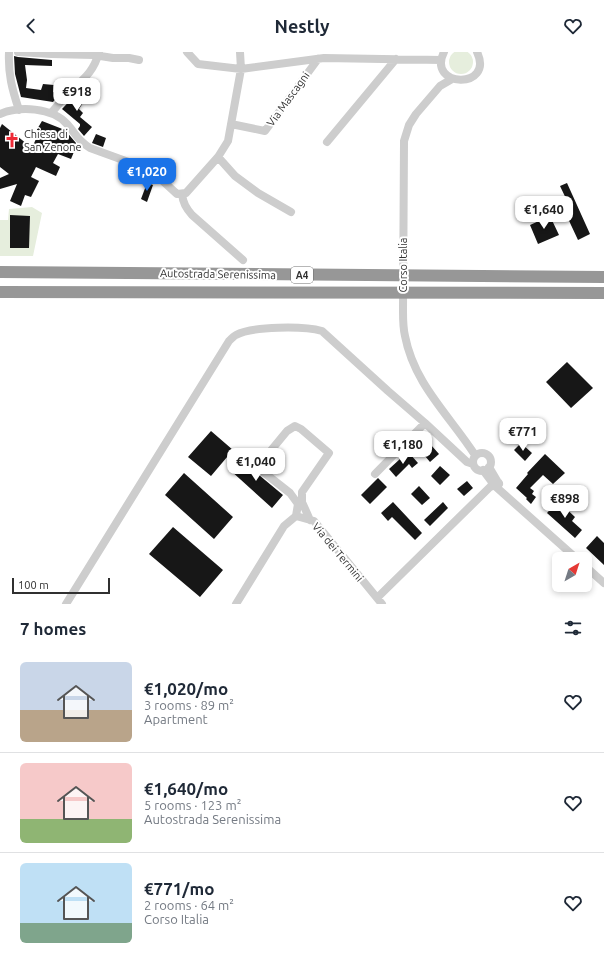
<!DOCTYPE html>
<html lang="en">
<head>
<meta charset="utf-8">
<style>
	body { margin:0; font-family:Ubuntu,sans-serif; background:#f6f6f7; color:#1f2937; height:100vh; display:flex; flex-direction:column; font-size:15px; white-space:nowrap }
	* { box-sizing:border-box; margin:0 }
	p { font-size:13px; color:#747a83 }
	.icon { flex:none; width:22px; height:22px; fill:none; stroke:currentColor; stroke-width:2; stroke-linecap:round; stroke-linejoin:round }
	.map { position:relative; height:552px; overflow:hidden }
	.sheet { display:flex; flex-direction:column; background:#fff; flex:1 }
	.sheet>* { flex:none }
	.needle { width:26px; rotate:39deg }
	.buttons { position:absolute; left:552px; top:500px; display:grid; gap:8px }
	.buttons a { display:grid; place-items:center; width:40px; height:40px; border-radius:6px; background:#fff; box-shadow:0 2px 6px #0003; font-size:20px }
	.scale { position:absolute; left:12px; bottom:10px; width:98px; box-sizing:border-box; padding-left:4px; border:2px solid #303030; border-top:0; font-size:11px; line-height:14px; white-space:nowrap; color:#303030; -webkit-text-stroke:3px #fff; paint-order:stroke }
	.price { position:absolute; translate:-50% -34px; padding:0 9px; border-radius:8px; background:#fff; color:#222; font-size:13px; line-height:26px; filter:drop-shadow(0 1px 2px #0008) }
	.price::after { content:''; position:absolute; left:50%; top:24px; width:12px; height:9px; margin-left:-6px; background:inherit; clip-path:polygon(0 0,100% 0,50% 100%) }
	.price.current { background:#1a73e8; color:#fff }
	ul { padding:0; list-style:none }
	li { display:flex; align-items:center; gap:12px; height:100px; padding:0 20px }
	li+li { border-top:1px solid #e0e1e3 }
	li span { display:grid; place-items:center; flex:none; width:112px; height:80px; border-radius:6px; color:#555 }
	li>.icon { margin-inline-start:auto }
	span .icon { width:48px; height:48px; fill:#fffc; stroke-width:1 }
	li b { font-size:17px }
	h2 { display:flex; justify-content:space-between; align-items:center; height:48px; padding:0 20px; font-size:17px }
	header { display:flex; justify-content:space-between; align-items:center; height:52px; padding:0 20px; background:#fff; font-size:18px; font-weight:700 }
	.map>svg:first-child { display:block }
	.green { fill:#e6eedd }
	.building { fill:#171717 }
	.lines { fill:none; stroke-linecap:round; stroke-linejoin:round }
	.minor { stroke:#cdcdcd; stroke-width:8 }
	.highway { stroke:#979797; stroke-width:12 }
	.labels { text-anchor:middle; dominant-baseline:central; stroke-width:4; stroke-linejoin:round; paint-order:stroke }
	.shield { fill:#fff; stroke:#6e6e6e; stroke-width:1 }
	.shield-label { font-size:10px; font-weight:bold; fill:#303030 }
	.street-label { font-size:11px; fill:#303030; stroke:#fff }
	.poi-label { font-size:11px; fill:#303030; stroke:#fff; text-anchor:start }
</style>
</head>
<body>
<header><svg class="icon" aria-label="back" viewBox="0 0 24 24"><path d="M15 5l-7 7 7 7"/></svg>Nestly<svg class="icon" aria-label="heart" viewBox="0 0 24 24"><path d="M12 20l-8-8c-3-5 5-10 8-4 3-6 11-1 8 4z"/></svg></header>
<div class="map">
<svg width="604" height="552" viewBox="0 0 604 552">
	<rect width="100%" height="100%" fill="#fff"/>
	<path class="green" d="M449 10a12 12 0 1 1 24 0a12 12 0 1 1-24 0Z
		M32 155 42 161 33 204H0V168H8L9 157Z"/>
	<path class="building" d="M14 4 18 5 52 8V14L25 13 27 28 26 36 41 38 43 32 54 33 53 40 58 41 57 45 53 50 21 45 15 22Z
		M78 40 86 46 79 57 83 61 80 65 92 75 84 84 78 77 80 74V72L62 57Z
		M42 69 65 78 76 91 74 94 76 95 71 107 58 102 53 111 60 115 56 124 36 115 31 125 39 129 31 145 25 143 21 154 10 149 17 132 0 137V126L9 122 0 115V76L2 72 32 96 39 80 36 79Z
		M96 82 106 86 103 95 92 91Z
		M147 131 153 133 147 150 141 147Z
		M567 131 590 182 578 188 564 158 570 155 560 134Z
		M10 163 30 164 29 196H10Z
		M550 164 559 183 538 192 530 173Z
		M567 310 593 336 571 356 546 330Z
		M211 379 233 398 211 424 188 405Z
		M423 384 439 402 430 410 414 391Z
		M521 391 532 401 525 409 514 398Z
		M410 402 418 411 412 416 409 412 396 425 389 417 400 407 402 409Z
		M545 402 565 421 553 432 543 423 530 436 534 439 532 442 536 445 531 452 526 447 527 446 516 436 528 422 527 421Z
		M242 405 254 415 259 423 283 443 272 456 230 418Z
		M440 414 450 423 440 433 431 424Z
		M184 421 233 465 214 487 165 443Z
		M378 426 387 435 370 452 361 443Z
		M467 429 473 436 464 444 457 437Z
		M419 434 430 446 422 453 411 442Z
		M558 449 575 465 572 469 582 478 575 486 547 461Z
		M393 450 422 481 415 488 392 465 388 469 381 461Z
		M443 450 448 456 430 474 424 468Z
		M173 475 223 518 200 545 149 502Z
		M597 484 604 491V513L586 496Z"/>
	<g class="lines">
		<path class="minor" d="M9 0C8 22 12 37 19 58
			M18 0 51 2 94 3 113 6H129L139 8
			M187 0 198 12 241 17 324 6 441 8
			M240 0 241 17 228 89 218 105 235 124 258 141 291 160
			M444 0C426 36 495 38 477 0
			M452 27 440 34 416 62 409 73 404 89 403 259C403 267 403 276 405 284 414 332 450 364 475 403
			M51 61C56 56 60 50 65 44 80 29 93 23 99 0
			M0 62C19 54 52 55 67 72 77 83 76 87 90 96L145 116 153 120 177 142 186 141 218 105
			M231 72 265 79 318 7
			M327 90 396 7
			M182 142C183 151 186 156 192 163L243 208
			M473 410a9 9 0 1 1 18 0a9 9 0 1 1-18 0Z
			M489 415 499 432
			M483 418 495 434 577 507
			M375 422 425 371
			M296 464 298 452 290 441 262 419 259 413 287 379 295 374 301 377 329 401 302 440V450L310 468
			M585 514 604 531
			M377 546 490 435 499 431
			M66 552 229 289C231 287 234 284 236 283 253 274 304 274 322 279L388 339 425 371 467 410 473 412
			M236 552 284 474 296 464 314 469 382 552"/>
		<path class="highway" d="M0 220 604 225
			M0 240 604 241"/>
	</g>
	<defs>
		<symbol id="church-bare" viewBox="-9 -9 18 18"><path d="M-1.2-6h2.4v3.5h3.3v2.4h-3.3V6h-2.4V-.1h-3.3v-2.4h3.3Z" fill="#ee2a36" stroke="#fff" stroke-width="2.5" paint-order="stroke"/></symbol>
	</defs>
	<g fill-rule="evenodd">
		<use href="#church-bare" x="1" y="77" width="22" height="22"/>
	</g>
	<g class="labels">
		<rect class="shield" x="291" y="215" width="22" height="16" rx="3"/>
		<g class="shield-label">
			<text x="302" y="223">A4</text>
		</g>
		<g class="street-label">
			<text transform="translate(288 47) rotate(-54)">Via Mascagni</text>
			<text transform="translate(403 213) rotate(-90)">Corso Italia</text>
			<text transform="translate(218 222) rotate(1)">Autostrada Serenissima</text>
			<text transform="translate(338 500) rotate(50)">Via dei Termini</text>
		</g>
		<g class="poi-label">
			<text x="24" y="82">Chiesa di<tspan x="24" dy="13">San Zenone</tspan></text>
		</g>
	</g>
</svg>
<div class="buttons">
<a><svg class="needle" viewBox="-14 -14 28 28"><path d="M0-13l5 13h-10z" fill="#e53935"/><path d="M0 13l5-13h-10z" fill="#747a83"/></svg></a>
</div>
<div class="scale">100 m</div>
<b class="price" style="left:77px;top:60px">€918</b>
<b class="price current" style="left:147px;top:140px">€1,020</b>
<b class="price" style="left:544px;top:178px">€1,640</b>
<b class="price" style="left:523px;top:400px">€771</b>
<b class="price" style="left:403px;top:413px">€1,180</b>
<b class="price" style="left:256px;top:430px">€1,040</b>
<b class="price" style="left:565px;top:467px">€898</b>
</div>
<section class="sheet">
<h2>7 homes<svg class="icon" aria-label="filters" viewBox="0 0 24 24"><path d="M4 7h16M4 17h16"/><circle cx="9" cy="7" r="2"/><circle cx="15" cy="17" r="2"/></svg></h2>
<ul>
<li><span style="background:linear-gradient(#c9d6e8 60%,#b9a48a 0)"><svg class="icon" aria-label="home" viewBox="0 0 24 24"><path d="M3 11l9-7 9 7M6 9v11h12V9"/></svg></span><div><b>€1,020/mo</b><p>3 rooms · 89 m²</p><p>Apartment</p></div><svg class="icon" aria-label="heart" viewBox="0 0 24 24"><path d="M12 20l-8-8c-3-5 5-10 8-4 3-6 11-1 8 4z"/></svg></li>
<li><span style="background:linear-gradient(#f6c9c9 70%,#8fb573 0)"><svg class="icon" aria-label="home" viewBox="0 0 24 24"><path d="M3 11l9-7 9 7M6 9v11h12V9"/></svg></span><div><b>€1,640/mo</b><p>5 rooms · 123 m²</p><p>Autostrada Serenissima</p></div><svg class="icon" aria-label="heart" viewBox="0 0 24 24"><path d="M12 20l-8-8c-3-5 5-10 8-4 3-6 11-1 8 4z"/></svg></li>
<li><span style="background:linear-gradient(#bfe0f5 75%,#7fa58c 0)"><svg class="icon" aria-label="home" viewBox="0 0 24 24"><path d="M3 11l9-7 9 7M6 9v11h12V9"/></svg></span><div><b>€771/mo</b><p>2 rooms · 64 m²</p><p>Corso Italia</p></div><svg class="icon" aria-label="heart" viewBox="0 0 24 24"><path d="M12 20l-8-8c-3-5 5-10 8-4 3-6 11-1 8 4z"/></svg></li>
</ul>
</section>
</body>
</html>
